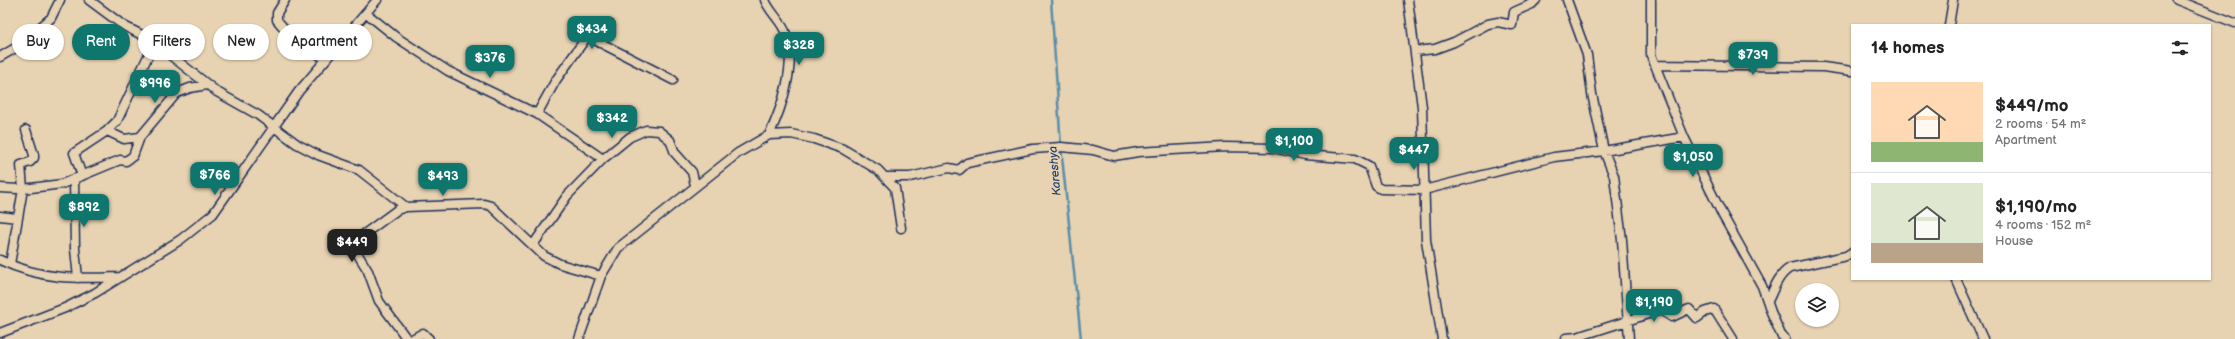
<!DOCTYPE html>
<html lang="en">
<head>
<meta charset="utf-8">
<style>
	body { margin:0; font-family:"Balsamiq Sans",sans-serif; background:#f6f6f6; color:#222; height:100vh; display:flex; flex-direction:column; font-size:15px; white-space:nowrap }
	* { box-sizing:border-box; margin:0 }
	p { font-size:13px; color:#767676 }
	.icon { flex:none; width:22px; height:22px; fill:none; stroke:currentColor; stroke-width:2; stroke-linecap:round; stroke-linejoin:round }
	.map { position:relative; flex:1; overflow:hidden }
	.details { position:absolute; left:1851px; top:24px; width:360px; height:256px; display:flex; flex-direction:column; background:#fff; border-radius:0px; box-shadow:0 1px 3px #0004 }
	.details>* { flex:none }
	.guide { position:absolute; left:12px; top:24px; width:380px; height:36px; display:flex; gap:8px }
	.tools { position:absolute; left:1795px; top:283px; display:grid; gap:8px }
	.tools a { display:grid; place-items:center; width:44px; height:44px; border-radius:50%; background:#fff; box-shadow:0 1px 3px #0004; font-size:20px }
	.price { position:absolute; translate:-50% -34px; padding:0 9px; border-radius:8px; background:#0f766e; color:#fff; font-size:13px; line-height:26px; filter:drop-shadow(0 1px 2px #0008) }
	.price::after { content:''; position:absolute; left:50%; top:24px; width:12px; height:9px; margin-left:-6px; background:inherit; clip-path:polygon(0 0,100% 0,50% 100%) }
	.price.current { background:#222; color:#fff }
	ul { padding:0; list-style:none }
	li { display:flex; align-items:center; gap:12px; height:100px; padding:0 20px }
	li+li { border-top:1px solid #e0e0e0 }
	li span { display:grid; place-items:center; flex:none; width:112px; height:80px; border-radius:0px; color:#555 }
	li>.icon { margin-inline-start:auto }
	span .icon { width:48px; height:48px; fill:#fffc; stroke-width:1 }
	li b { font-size:17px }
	h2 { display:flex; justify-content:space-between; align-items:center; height:48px; padding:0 20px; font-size:17px }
	.tag { padding:0 14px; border-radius:18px; background:#fff; box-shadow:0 1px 3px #0004; font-size:14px; line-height:36px }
	.tag.current { background:#0f766e; color:#fff }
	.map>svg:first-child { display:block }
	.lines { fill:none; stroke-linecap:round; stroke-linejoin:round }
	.stream { stroke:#588eab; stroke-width:2.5 }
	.street-casing { stroke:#1b2f5e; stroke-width:11 }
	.street { stroke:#e7d2b1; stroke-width:8 }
	.labels { text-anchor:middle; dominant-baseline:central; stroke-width:4; stroke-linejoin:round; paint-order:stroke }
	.water-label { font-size:12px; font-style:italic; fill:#253f6b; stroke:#e7d2b1 }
</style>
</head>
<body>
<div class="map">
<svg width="2235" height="339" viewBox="0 0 2235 339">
	<rect width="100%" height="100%" fill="#e7d2b1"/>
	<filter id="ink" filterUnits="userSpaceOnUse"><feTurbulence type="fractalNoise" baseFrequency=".025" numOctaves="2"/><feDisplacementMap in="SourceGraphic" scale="8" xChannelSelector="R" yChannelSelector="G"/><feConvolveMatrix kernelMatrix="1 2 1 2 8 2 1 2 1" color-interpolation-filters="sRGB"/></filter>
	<g filter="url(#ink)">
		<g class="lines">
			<path class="stream" d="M1051 0 1061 147 1081 339"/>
			<defs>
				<path id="street" d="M89 0 124 26 144 36 160 47 217 92 258 115 297 144 318 155 359 170 406 207 484 204 491 206 544 256 560 264 601 276
					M285 0 277 13V20L288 33 325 59
					M765 0C770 13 782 21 786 34 797 63 782 108 769 135
					M1408 0 1422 107 1426 240 1442 339
					M1567 0 1587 55 1592 94 1604 151 1614 176 1622 240 1629 339
					M1651 0V55L1684 137 1722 214 1762 286 1771 312 1781 335 1785 339
					M2177 0 2235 23
					M366 13 396 37 448 71 537 114 603 159
					M1949 25 1953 0
					M1415 51 1435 49 1454 42 1488 24 1498 22 1512 25 1514 12 1532 4 1536 0
					M0 57 17 47 51 18 60 0
					M1656 65 1823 67 1852 71
					M537 114 556 80 586 38 589 37 673 80
					M107 131 117 121 148 56 156 48 160 47
					M82 176 74 153 107 131 124 139 140 137
					M886 177H910L949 168 959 170 967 163 1033 149 1061 147 1093 150 1114 156 1138 152 1225 147 1273 148 1305 155 1355 159 1369 166 1376 186 1381 189 1424 190 1554 157 1604 151 1684 137
					M74 179 75 249 78 278
					M0 188 18 189 22 191
					M23 189 21 165 30 162 34 158V155L26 130
					M406 207 397 210 356 240 354 248 368 271 379 301 407 339
					M0 216 17 218
					M533 245 567 196 603 159 630 137 646 130 659 131 670 140 675 153 692 172 695 185
					M0 260C42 280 75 279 120 277
					M10 264 23 189 62 184 120 160 126 161 133 156 140 137 177 93 190 88 207 85
					M1956 279 1983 339
					M1768 301C1774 289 1778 275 1790 268L1846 256 1852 252
					M0 333 65 308 95 293 180 240 213 214 299 91 377 0
					M1566 338 1577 337 1661 310 1672 317 1689 309 1697 318 1705 312 1714 309 1733 339
					M412 339 423 333 429 339
					M579 339 601 276 618 248 738 153 769 135 791 134 814 139 843 149 878 170 895 188 901 228"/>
			</defs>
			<use href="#street" class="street-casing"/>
			<use href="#street" class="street"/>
		</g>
	</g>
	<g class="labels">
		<g class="water-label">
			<text transform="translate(1055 171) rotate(-95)">Kareshya</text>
		</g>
	</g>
</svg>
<div class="tools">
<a><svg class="icon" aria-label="layers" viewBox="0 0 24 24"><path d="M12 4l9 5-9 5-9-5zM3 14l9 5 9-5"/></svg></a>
</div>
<b class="price" style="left:592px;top:50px">$434</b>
<b class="price" style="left:799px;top:66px">$328</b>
<b class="price" style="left:1753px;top:76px">$739</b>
<b class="price" style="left:490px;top:79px">$376</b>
<b class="price" style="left:155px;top:104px">$996</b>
<b class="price" style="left:612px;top:139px">$342</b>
<b class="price" style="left:1294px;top:162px">$1,100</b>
<b class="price" style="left:1414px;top:171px">$447</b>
<b class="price" style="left:1693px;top:178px">$1,050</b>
<b class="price" style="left:215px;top:196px">$766</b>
<b class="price" style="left:443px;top:197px">$493</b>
<b class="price" style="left:84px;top:228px">$892</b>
<b class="price current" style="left:352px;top:263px">$449</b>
<b class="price" style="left:1654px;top:323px">$1,190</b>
<div class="guide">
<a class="tag">Buy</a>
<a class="tag current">Rent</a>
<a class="tag">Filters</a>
<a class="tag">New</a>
<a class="tag">Apartment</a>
</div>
<section class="details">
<h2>14 homes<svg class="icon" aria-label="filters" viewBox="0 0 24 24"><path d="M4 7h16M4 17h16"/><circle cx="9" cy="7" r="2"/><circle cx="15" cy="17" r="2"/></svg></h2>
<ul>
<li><span style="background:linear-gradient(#ffd9b3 75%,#8fb573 0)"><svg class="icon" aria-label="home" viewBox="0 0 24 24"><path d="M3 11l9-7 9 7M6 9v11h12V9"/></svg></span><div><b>$449/mo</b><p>2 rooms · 54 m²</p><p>Apartment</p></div></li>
<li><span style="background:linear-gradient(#dfe7d0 75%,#b9a48a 0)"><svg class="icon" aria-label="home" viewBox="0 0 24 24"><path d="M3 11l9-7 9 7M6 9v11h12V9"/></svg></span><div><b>$1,190/mo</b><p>4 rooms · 152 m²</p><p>House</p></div></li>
</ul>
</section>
</div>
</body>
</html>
